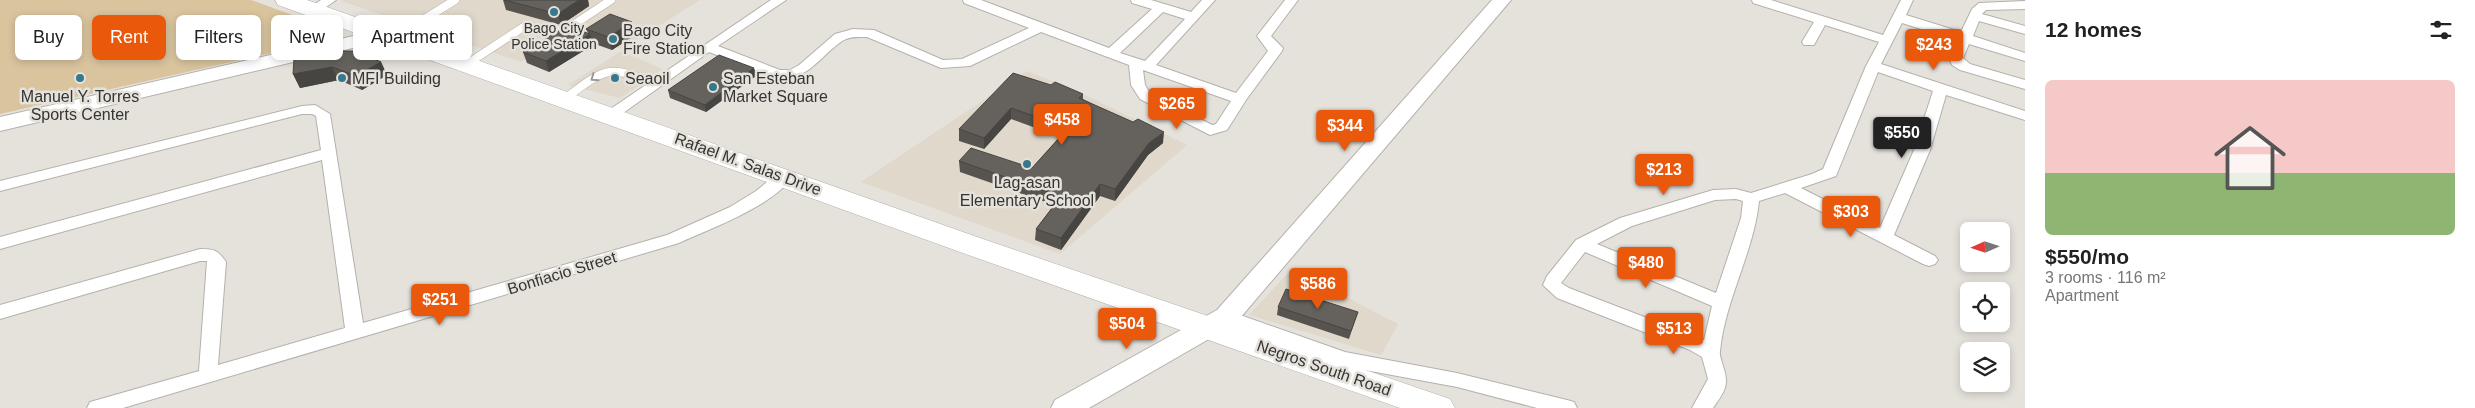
<!DOCTYPE html>
<html lang="en">
<head>
<meta charset="utf-8">
<style>
	body { margin:0; font-family:Arial,sans-serif; background:#f2f2f2; color:#222; height:100vh; display:flex; flex-direction:column; font-size:19px; white-space:nowrap }
	* { box-sizing:border-box; margin:0 }
	p { font-size:16px; color:#767676 }
	.icon { flex:none; width:28px; height:28px; fill:none; stroke:currentColor; stroke-width:2; stroke-linecap:round; stroke-linejoin:round }
	.map { position:relative; flex:1; overflow:hidden }
	.details { display:flex; flex-direction:column; background:#fff; width:450px }
	.details>* { flex:none }
	.hud { position:absolute; left:15px; top:15px; width:475px; height:45px; display:flex; gap:10px }
	.needle { width:32px; rotate:267deg }
	.fabs { position:absolute; left:1960px; top:222px; display:grid; gap:10px }
	.fabs a { display:grid; place-items:center; width:50px; height:50px; border-radius:8px; background:#fff; box-shadow:0 2px 8px #0003; font-size:25px }
	.price { position:absolute; translate:-50% -42px; padding:0 11px; border-radius:5px; background:#ea580c; color:#fff; font-size:16px; line-height:32px; filter:drop-shadow(0 1px 2px #0008) }
	.price::after { content:''; position:absolute; left:50%; top:30px; width:15px; height:11px; margin-left:-8px; background:inherit; clip-path:polygon(0 0,100% 0,50% 100%) }
	.price.on { background:#222; color:#fff }
	ul { padding:0; list-style:none }
	li { display:grid; align-content:center; gap:10px; height:265px; padding:0 20px }
	li span { display:grid; place-items:center; height:155px; border-radius:8px; color:#555 }
	li>.icon { margin-inline-start:auto }
	span .icon { width:90px; height:90px; fill:#fffc; stroke-width:1 }
	li b { font-size:21px }
	h2 { display:flex; justify-content:space-between; align-items:center; height:60px; padding:0 20px; font-size:21px }
	.chip { padding:0 18px; border-radius:8px; background:#fff; box-shadow:0 2px 8px #0003; font-size:18px; line-height:45px }
	.chip.on { background:#ea580c; color:#fff }
	main { display:flex; flex:1; min-height:0 }
	.map>svg:first-child { display:block }
	.built { fill:#dfd8cb }
	.green { fill:#d9c49e }
	.lines { fill:none; stroke-linecap:round; stroke-linejoin:round }
	.lane-casing { stroke:#b4b1ac; stroke-width:9 }
	.street-casing { stroke:#b4b1ac; stroke-width:2 }
	.secondary-casing { stroke:#b4b1ac; stroke-width:2 }
	.highway-casing { stroke:#b4b1ac; stroke-width:1 }
	.lane { stroke:#fff; stroke-width:8 }
	.street { fill:#fff; fill-rule:evenodd }
	.secondary { fill:#fff; fill-rule:evenodd }
	.highway { fill:#fff; fill-rule:evenodd }
	.wall { fill:#575450 }
	.shaded-wall { fill:#474541 }
	.building { fill:#65625d; stroke:#474541 }
	.oneway { stroke:#9a9a98 }
	.poi-dot { fill:#38788c; stroke:#e5e2dc; stroke-width:2 }
	.labels { text-anchor:middle; dominant-baseline:central; stroke-width:5; stroke-linejoin:round; paint-order:stroke }
	.far-poi-label { font-size:14px; fill:#353432; stroke:#e5e2dc }
	.poi-label { font-size:16px; fill:#353432; stroke:#e5e2dc; text-anchor:start }
	.street-label { font-size:16px; fill:#353432; stroke:#e5e2dc }
</style>
</head>
<body>
<main>
<div class="map">
<svg width="2025" height="408" viewBox="0 0 2025 408">
	<rect width="100%" height="100%" fill="#e5e2dc"/>
	<path class="built" d="M343 0H700L622 49 572 32 521 62 341 1Z
		M621 51 663 69 620 98 568 85Z
		M1027 71 1079 92 1187 145 1060 254 861 182Z
		M1292 269 1398 324 1381 355 1249 315Z"/>
	<path class="green" d="M0 0H251L336 31 334 36 321 42 0 114Z"/>
	<g class="lines">
		<defs>
			<path id="lane" d="M394 38 455 0
				M467 64 525 26 564 31 611 0
				M564 99C603 71 607 62 654 84"/>
			<path id="street" d="M321 0H336L319 12H309L308 9Z
				M771 0H786L718 46 780 70H790L799 65 835 34 853 29 874 30 943 60 962 59 1029 28 964 3 963 0H981L1109 48 1152 9 1132 3 1131 0H1151L1191 12 1202 0H1215L1156 65 1236 93 1268 51 1257 36 1285 0H1298L1271 36 1283 48 1282 51 1246 100 1227 130 1210 135 1140 99 1131 85 1129 65 1041 32 970 66 941 68 867 37C859 37 851 36 844 40 821 54 809 81 779 78 761 77 728 59 709 52L616 118H606L604 115 606 112ZM1163 12 1185 19 1145 61 1120 53ZM1143 70 1231 101 1216 124 1212 125 1150 93 1145 85Z
				M1752 0H1771L1883 35 1901 0H1913L1906 15 1961 32 1972 9 1979 3 2025 1V9L1986 10 1982 14 2025 26V34L1979 21 1973 36 2025 53V61L1969 44 1963 58 1970 64 2025 80V89L1960 70 1952 65 1949 58 1957 40 1902 23 1881 64 2025 111V120L1946 95 1930 150 1894 235 1935 256 1938 260 1935 264 1929 266 1923 264 1785 193 1759 201C1754 252 1725 300 1720 351 1719 356 1722 361 1723 366 1730 386 1724 392 1713 408H1692L1708 379 1702 357 1690 350 1557 298 1543 285 1547 276 1576 240 1620 218 1713 190 1736 189 1751 193 1812 174 1823 169 1866 66 1879 42 1825 25 1814 45H1804L1802 42 1814 22 1753 3ZM1878 72 1933 91 1914 150 1880 228 1801 188 1836 176ZM1736 199 1743 201 1741 218 1716 293 1597 244 1632 226 1715 200ZM1585 252 1712 306 1704 340 1569 288 1561 283Z
				M315 105 330 114 363 323 667 235 730 207 756 191 778 173H790L792 177C773 206 710 229 679 243L123 408H87L90 402 199 371 207 261H200L0 319V305L200 249C214 249 218 250 226 262L218 365 345 328 322 160 0 249V237L321 150 316 116 312 114H302L0 191V181L302 106Z
				M1226 310 1345 352 1457 373 1567 400 1574 402 1577 408H1537L1457 387 1343 366 1220 322 1217 317 1220 312Z"/>
			<path id="secondary" d="M1492 0H1511L1235 324 1089 408H1051L1055 400 1217 310Z
				M384 29 391 31 394 35 391 39 0 131V117Z"/>
			<path id="highway" d="M275 0H307L980 238 1450 399 1455 408H1400L960 252 278 5Z"/>
		</defs>
		<use href="#lane" class="lane-casing"/>
		<use href="#street" class="street-casing"/>
		<use href="#secondary" class="secondary-casing"/>
		<use href="#highway" class="highway-casing"/>
		<use href="#lane" class="lane"/>
		<use href="#street" class="street"/>
		<use href="#secondary" class="secondary"/>
		<use href="#highway" class="highway"/>
	</g>
	<path class="wall" d="M503 0H588L589 6 561 25 506 10Z
		M586 29 635 35 612 50 592 43 593 45 549 72 527 63 523 52 588 33Z
		M356 51 381 62 387 75 362 90 339 80 300 88 293 74Z
		M754 68 756 76 706 112 670 98 668 90Z
		M1051 85 1083 94V99L1163 143 1148 155 1115 201 1100 196 1061 250 1035 240 1036 229 1054 205 960 172 959 161 1032 168 1060 137 1011 119 984 149 959 141V129Z
		M1278 307 1358 312 1349 339 1277 315Z"/>
	<path class="shaded-wall" d="M579 0H588L589 6 561 25 558 14Z
		M632 22 635 35 612 50 608 37Z
		M590 34 593 45 549 72 546 61Z
		M381 62 387 75 362 90 356 76Z
		M332 67 339 80 300 88 293 74Z
		M754 68 756 76 706 112 705 105Z
		M1011 108V119L984 149V138Z
		M1164 132 1163 143 1148 155 1115 201V189L1149 143Z
		M1100 184V196L1061 250V238Z"/>
	<path class="building" d="M504 0H579L558 14Z
		M610 14 632 22 608 37 586 29Z
		M567 26 590 34 546 61 523 52Z
		M335 51H356L381 62 356 76 332 67 293 74 294 59Z
		M719 55 754 68 705 105 668 90Z
		M1013 73 1051 85 1055 82 1083 94 1079 98 1133 122 1138 119 1164 132 1149 143 1115 189 1100 184 1061 238 1036 229 1059 199 1055 198 1057 195 959 161 971 148 1032 168 1068 128 1011 108 984 138 959 129Z
		M1286 289 1358 312 1351 331 1278 307Z"/>
	<defs><path id="oneway-chevron" d="M-2-3.5L2.5 0L-2 3.5" fill="none" stroke-width="1.6" stroke-linecap="round" stroke-linejoin="round" transform="scale(1.25)"/></defs>
	<use class="oneway" href="#oneway-chevron" transform="translate(594 78) rotate(145)"/>
	<g class="poi-dot">
		<circle cx="554" cy="12" r="5"/>
		<circle cx="613" cy="39" r="5"/>
		<circle cx="80" cy="78" r="5"/>
		<circle cx="342" cy="78" r="5"/>
		<circle cx="615" cy="78" r="5"/>
		<circle cx="713" cy="87" r="5"/>
		<circle cx="1027" cy="164" r="5"/>
	</g>
	<g class="labels">
		<g class="far-poi-label">
			<text x="554" y="28">Bago City<tspan x="554" dy="16">Police Station</tspan></text>
		</g>
		<g class="poi-label">
			<text x="623" y="30">Bago City<tspan x="623" dy="18">Fire Station</tspan></text>
			<text x="352" y="78">MFI Building</text>
			<text x="625" y="78">Seaoil</text>
			<text x="723" y="78">San Esteban<tspan x="723" dy="18">Market Square</tspan></text>
			<text x="80" y="96" text-anchor="middle">Manuel Y. Torres<tspan x="80" dy="18">Sports Center</tspan></text>
			<text x="1027" y="182" text-anchor="middle">Lag-asan<tspan x="1027" dy="18">Elementary School</tspan></text>
		</g>
		<g class="street-label">
			<text transform="translate(748 164) rotate(20)">Rafael M. Salas Drive</text>
			<text transform="translate(562 273) rotate(-17)">Bonfiacio Street</text>
			<text transform="translate(1324 368) rotate(19)">Negros South Road</text>
		</g>
	</g>
</svg>
<div class="fabs">
<a><svg class="needle" viewBox="-14 -14 28 28"><path d="M0-13l5 13h-10z" fill="#e53935"/><path d="M0 13l5-13h-10z" fill="#767676"/></svg></a>
<a><svg class="icon" aria-label="locate" viewBox="0 0 24 24"><circle cx="12" cy="12" r="6"/><path d="M12 2v4M12 18v4M2 12h4M18 12h4"/></svg></a>
<a><svg class="icon" aria-label="layers" viewBox="0 0 24 24"><path d="M12 4l9 5-9 5-9-5zM3 14l9 5 9-5"/></svg></a>
</div>
<b class="price" style="left:1934px;top:71px">$243</b>
<b class="price" style="left:1177px;top:130px">$265</b>
<b class="price" style="left:1062px;top:146px">$458</b>
<b class="price" style="left:1345px;top:152px">$344</b>
<b class="price on" style="left:1902px;top:159px">$550</b>
<b class="price" style="left:1664px;top:196px">$213</b>
<b class="price" style="left:1851px;top:238px">$303</b>
<b class="price" style="left:1646px;top:289px">$480</b>
<b class="price" style="left:1318px;top:310px">$586</b>
<b class="price" style="left:440px;top:326px">$251</b>
<b class="price" style="left:1127px;top:350px">$504</b>
<b class="price" style="left:1674px;top:355px">$513</b>
<div class="hud">
<a class="chip">Buy</a>
<a class="chip on">Rent</a>
<a class="chip">Filters</a>
<a class="chip">New</a>
<a class="chip">Apartment</a>
</div>
</div>
<section class="details">
<h2>12 homes<svg class="icon" aria-label="filters" viewBox="0 0 24 24"><path d="M4 7h16M4 17h16"/><circle cx="9" cy="7" r="2"/><circle cx="15" cy="17" r="2"/></svg></h2>
<ul>
<li><span style="background:linear-gradient(#f6c9c9 60%,#8fb573 0)"><svg class="icon" aria-label="home" viewBox="0 0 24 24"><path d="M3 11l9-7 9 7M6 9v11h12V9"/></svg></span><div><b>$550/mo</b><p>3 rooms · 116 m²</p><p>Apartment</p></div></li>
</ul>
</section>
</main>
</body>
</html>
